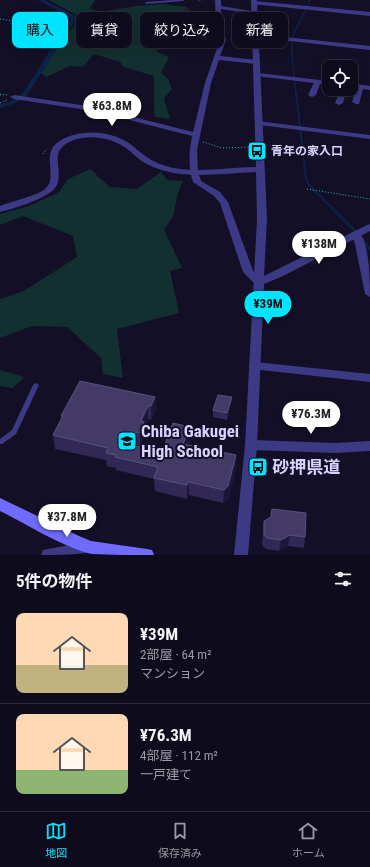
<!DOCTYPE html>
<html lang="ja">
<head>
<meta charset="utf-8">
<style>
	body { margin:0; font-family:"Roboto Condensed","Noto Sans JP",sans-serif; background:#171425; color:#f1f3f6; height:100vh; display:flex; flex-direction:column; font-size:15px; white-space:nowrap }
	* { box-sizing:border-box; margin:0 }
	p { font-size:13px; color:#9b9ba3 }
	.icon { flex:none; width:22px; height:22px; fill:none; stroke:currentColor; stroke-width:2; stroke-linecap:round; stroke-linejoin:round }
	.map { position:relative; height:555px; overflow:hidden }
	.drawer { display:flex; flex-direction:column; background:#0e0b1c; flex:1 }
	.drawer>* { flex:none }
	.top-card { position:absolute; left:12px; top:12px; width:346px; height:36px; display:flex; gap:8px }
	.buttons { position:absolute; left:322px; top:60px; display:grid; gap:8px }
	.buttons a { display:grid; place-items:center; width:36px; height:36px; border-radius:8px; background:#0e0b1c; box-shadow:0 2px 10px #0003,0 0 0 1px #2e2b3b; font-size:20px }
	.price { position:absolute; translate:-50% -34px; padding:0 9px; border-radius:14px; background:#fff; color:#222; font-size:13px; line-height:26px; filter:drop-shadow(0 1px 2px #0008) }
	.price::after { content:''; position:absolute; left:50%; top:24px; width:12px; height:9px; margin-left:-6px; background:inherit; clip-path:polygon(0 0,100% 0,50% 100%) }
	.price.on { background:#00e5ff; color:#111 }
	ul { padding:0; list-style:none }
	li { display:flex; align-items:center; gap:12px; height:100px; padding:0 16px }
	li+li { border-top:1px solid #2e2b3b }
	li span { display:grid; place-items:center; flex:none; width:112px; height:80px; border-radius:8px; color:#555 }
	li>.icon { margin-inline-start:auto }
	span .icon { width:48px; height:48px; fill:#fffc; stroke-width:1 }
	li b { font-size:17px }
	h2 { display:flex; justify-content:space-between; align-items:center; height:48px; padding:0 16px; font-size:17px }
	.tag { padding:0 14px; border-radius:8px; background:#0e0b1c; box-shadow:0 2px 10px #0003,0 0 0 1px #2e2b3b; font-size:14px; line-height:36px }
	.tag.on { background:#00e5ff; color:#111 }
	.tab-bar { display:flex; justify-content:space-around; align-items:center; height:56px; border-top:1px solid #2e2b3b; background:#0e0b1c; font-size:11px; color:#9b9ba3 }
	.tab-bar a { display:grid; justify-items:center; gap:2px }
	.tab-bar .on { color:#00e5ff }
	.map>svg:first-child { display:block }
	.green { fill:#12302f }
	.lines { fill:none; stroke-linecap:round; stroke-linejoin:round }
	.stream-far2 { stroke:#0c2248; stroke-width:1.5 }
	.stream-far1 { stroke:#0c2248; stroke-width:2 }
	.stream { stroke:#0c2248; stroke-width:2.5 }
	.canal { fill:#0c2248; fill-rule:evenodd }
	.path { stroke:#2fb8b0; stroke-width:1; stroke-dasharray:1 2; stroke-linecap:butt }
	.service { fill:#3d3a85; fill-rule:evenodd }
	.minor { fill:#3d3a85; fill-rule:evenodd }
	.tertiary { fill:#3d3a85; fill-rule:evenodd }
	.secondary { fill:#6f6bff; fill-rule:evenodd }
	.wall { fill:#312854 }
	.shaded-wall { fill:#1d163a }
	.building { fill:#433a66; stroke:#5a527e }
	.labels { text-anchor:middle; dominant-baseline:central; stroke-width:4; stroke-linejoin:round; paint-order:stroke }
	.far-poi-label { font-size:12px; font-weight:bold; fill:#d9d4ff; stroke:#130f26; text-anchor:start }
	.near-poi-label { font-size:17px; font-weight:bold; fill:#d9d4ff; stroke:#130f26; text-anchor:start }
</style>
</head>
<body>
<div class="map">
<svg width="370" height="555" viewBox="0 0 370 555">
	<rect width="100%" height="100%" fill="#130f26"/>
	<path class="green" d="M49 0H95L90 8 99 12 137 6 163 4 186 7 193 13 192 38 156 51 169 57 161 73 168 79 172 89 164 98 170 119 155 117 154 106V76L124 67 120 62 94 54 83 67 70 66 46 77 40 72 76 23 78 16Z
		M90 169 110 187 137 189 161 172 167 180 183 181 178 193 173 216 164 230 182 268 170 271 179 313 117 329 123 378 103 374 101 358 67 327 32 326 0 338V299L24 291 77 257 73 236 23 216 0 225V214L29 206 59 192 68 179Z
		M0 370 24 377 13 388 0 386Z"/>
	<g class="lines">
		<path class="stream-far2" d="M296 94 292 57V38L310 0"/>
		<path class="stream-far1" d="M296 93 306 179 309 185 336 212"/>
		<path class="stream" d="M335 211 357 233
			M362 238 370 249"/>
		<path class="canal" d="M38 0H44L75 15 76 20 27 95 16 103 0 108V104L11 101 23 93 70 20V17Z"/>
		<path class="path" d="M0 19 64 28
			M0 94 7 95
			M0 103 7 100
			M203 142 222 148 252 147
			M43 154 47 149
			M307 189 370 199"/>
		<path class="service" d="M173 0H184L183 1 146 4 145 3 146 2Z
			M198 0H201L200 1Z
			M36 383 38 384 39 385 16 434 2 444H0V439L12 430 33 385 34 384Z"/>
		<path class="minor" d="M215 0H221V6L258 12 255 14 221 9 222 25 226 40 220 56 257 60 260 62 257 64 219 60 211 83 197 150 198 172 201 181 220 192 228 202 253 271 264 282 259 285 255 284 243 272 220 203 214 196 193 182C188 167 189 152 192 136L94 111 14 99 10 97 14 95 94 107 193 132 205 83 220 40 216 25Z
			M254 1 370 12V16L252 4V2Z
			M256 34 370 46V50L254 37V35Z
			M258 73 329 81V85L320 84 316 95 312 97 308 95 314 83 256 76V74Z
			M351 83 370 86V90L363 89 359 104H356L352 102 356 88 351 87Z
			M341 89H347L343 103 339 105 335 103Z
			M257 121 370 135V139L260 125 256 123Z
			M356 231C370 235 370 285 370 297L365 294 355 244 351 234Z
			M255 362 370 374V382L251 369 249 366 251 363Z
			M251 440 335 443 370 441V451L335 453 251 450 247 449 245 445 247 441Z
			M91 541 96 543 98 547 96 551C79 555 59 555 41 555L43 550 48 549Z"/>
		<path class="tertiary" d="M251 0H257L267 219 264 276 367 225 370 224V231L283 276 264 284 257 445 248 555H234L245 445 257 219 256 172C221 173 185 181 151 166 141 162 135 155 126 148 112 138 91 134 74 140 44 151 67 170 55 188 48 198 13 209 0 212V206C10 202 39 195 45 189 60 175 37 152 63 139 83 129 109 131 127 142 134 146 138 151 144 155 153 162 164 166 174 168 202 173 229 167 256 167Z"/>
		<path class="secondary" d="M0 498 79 536 91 541 147 549 152 550 154 555C134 555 112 555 92 554 65 548 26 524 0 511Z"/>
	</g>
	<path class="wall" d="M155 397 156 410 151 420 148 419 145 427V435L140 446 137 445 136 447 162 452 190 440 188 445 236 468 228 500 223 503 189 495 187 499 155 491 154 479 116 470V468L107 466 106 460 55 449 53 435 61 419V416Z
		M232 397 231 404 227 420 213 417V410Z
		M272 509 305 537 304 548 288 546 279 551 266 549 262 545 264 521 271 517Z"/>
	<path class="shaded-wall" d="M155 397 156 410 151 420V406Z
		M232 397 231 404 227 420V413Z
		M148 406V419L145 427V435L140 446V433L141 421Z
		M190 427V440L183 457V444Z
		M136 432 137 445 131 459V445Z
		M236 455V468L228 500 223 503 224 490Z
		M189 482V495L187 499V485Z
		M290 535 288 546 279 551 281 540Z"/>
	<path class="building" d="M80 381 155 397 151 406H148L141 421 144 422 140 433 136 432 131 445 162 452 173 423 190 427 183 444 236 455 228 486 224 490 189 482 187 485 154 478 158 467 115 457 116 455 106 453 108 448 53 435 63 416H61Z
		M218 395 232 397 227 413 213 410Z
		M272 509 306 513 305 537 290 535 281 540 267 538 264 534V521L271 517Z"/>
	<defs>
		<symbol id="bus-square" viewBox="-11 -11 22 22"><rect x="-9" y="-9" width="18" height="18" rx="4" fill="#00e5ff" stroke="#130f26"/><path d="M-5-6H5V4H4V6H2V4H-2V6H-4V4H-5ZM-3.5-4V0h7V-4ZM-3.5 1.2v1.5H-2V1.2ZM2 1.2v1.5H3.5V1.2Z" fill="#111"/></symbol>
		<symbol id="school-square" viewBox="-11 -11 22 22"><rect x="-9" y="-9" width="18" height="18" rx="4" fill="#00e5ff" stroke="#130f26"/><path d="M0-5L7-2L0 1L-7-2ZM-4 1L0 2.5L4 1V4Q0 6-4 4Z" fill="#111"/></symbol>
	</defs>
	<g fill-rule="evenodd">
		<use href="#bus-square" x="246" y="140" width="22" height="22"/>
		<use href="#school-square" x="116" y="430" width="22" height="22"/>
		<use href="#bus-square" x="247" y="456" width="22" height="22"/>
	</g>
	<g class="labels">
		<g class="far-poi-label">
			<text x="271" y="151">青年の家入口</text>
		</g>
		<g class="near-poi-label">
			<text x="141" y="431">Chiba Gakugei<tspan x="141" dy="20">High School</tspan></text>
			<text x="272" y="467">砂押県道</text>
		</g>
	</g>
</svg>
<div class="buttons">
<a><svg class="icon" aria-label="locate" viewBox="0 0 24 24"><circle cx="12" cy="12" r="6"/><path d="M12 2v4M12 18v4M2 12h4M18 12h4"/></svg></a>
</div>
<b class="price" style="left:112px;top:127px">¥63.8M</b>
<b class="price" style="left:319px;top:265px">¥138M</b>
<b class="price on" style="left:268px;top:325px">¥39M</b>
<b class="price" style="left:311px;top:435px">¥76.3M</b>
<b class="price" style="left:67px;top:538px">¥37.8M</b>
<div class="top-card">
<a class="tag on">購入</a>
<a class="tag">賃貸</a>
<a class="tag">絞り込み</a>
<a class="tag">新着</a>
</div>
</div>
<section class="drawer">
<h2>5件の物件<svg class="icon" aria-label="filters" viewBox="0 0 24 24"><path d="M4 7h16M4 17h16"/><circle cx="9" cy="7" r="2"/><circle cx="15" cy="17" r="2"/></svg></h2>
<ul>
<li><span style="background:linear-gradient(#ffd9b3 65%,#c2b280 0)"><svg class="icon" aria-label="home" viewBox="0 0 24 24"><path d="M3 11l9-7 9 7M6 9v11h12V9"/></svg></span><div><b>¥39M</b><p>2部屋 · 64 m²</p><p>マンション</p></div></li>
<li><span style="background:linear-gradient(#ffd9b3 70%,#8fb573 0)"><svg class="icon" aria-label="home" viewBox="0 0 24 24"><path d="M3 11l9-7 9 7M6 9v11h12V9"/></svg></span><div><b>¥76.3M</b><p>4部屋 · 112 m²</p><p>一戸建て</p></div></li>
</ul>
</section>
<nav class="tab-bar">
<a class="on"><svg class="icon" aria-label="map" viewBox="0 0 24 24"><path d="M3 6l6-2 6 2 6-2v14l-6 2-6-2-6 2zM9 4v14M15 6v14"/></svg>地図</a>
<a><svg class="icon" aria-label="saved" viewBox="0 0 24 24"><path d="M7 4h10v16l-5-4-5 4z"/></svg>保存済み</a>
<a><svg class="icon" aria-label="home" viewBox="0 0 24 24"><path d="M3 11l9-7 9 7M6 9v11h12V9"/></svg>ホーム</a>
</nav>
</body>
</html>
